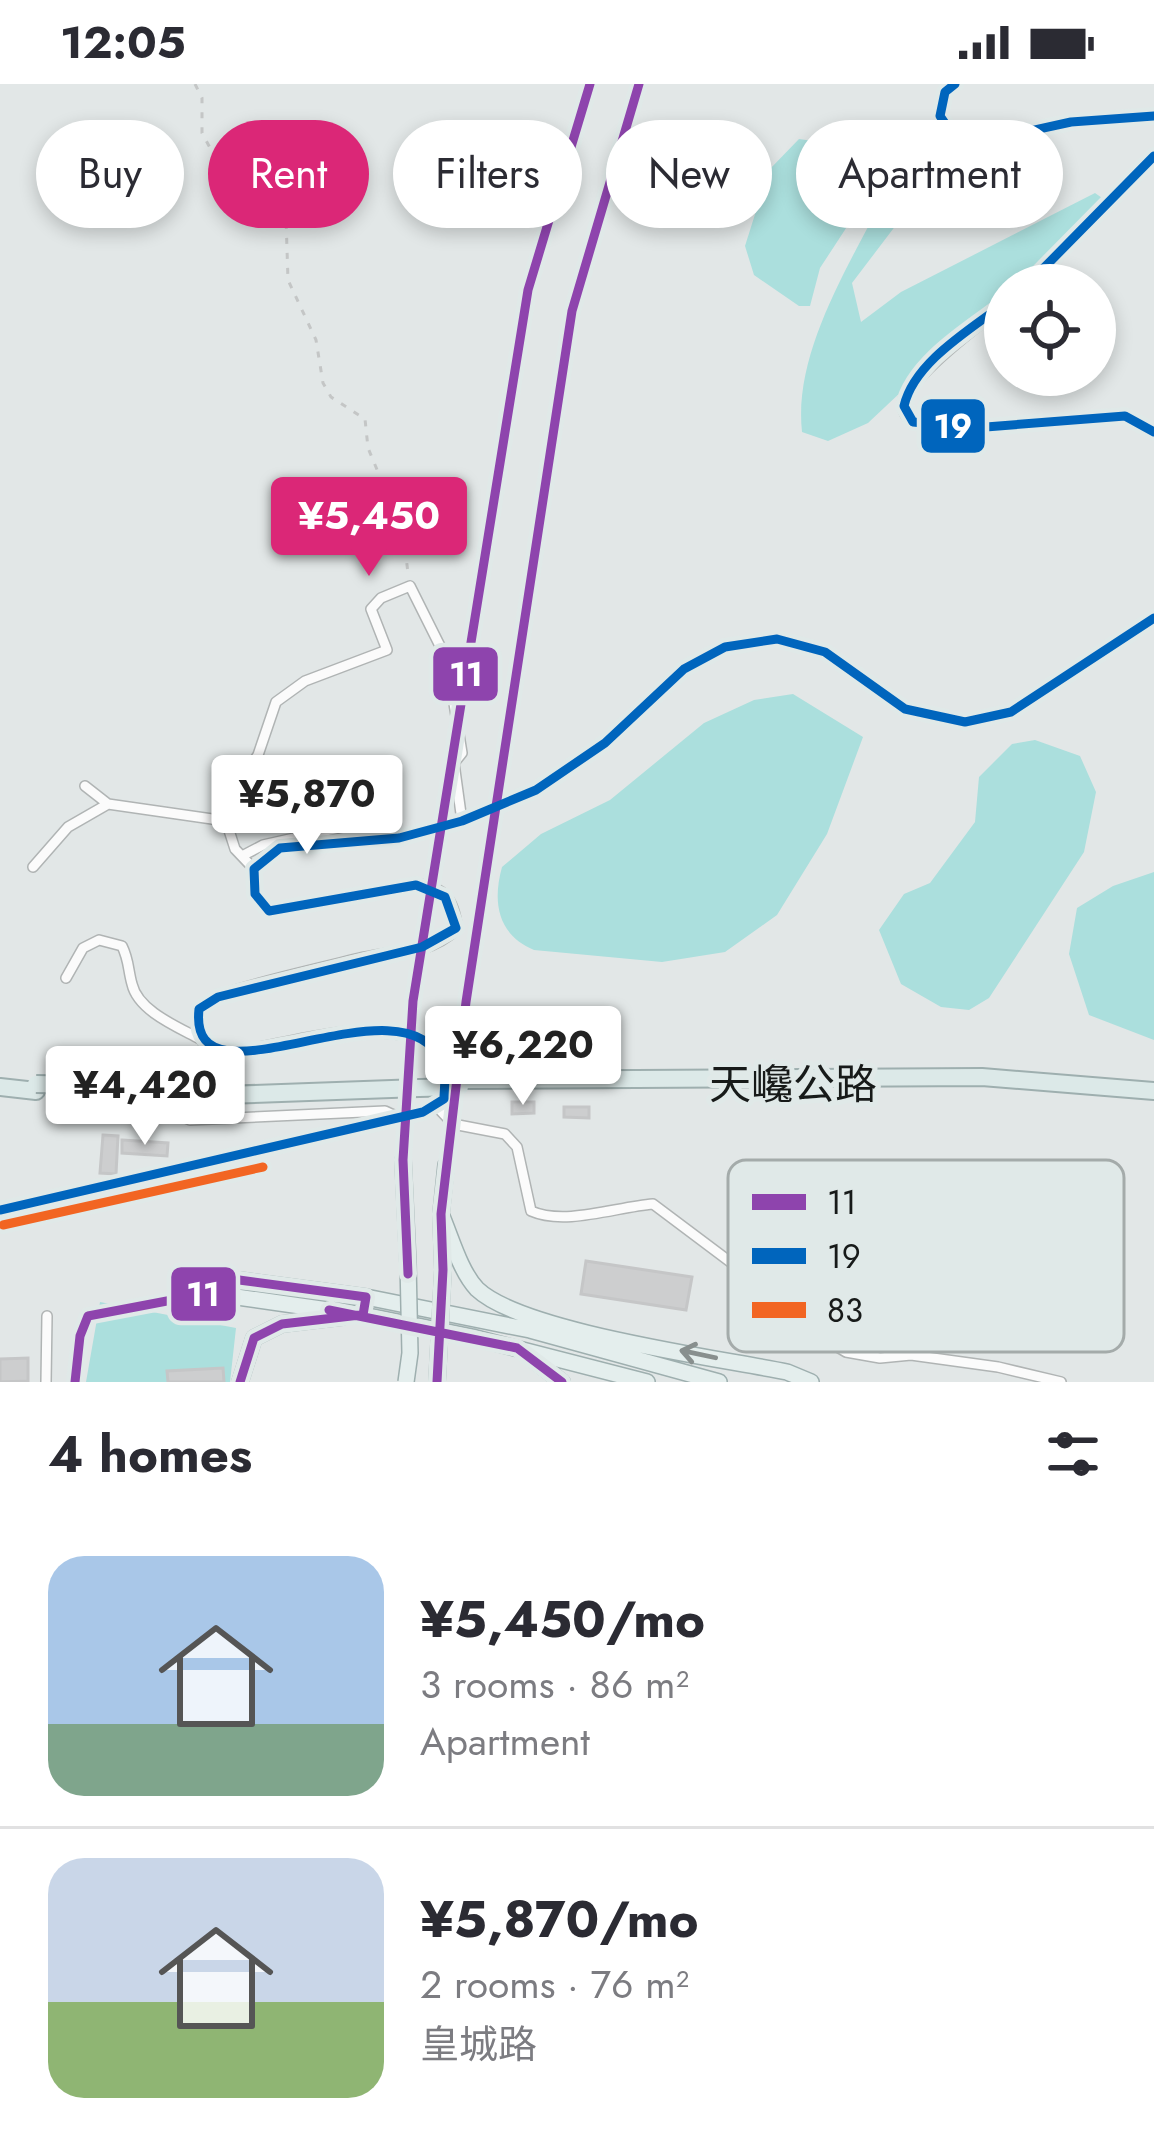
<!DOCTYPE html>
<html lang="en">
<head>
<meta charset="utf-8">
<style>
	body { margin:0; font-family:Jost,"Noto Sans SC",sans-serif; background:#f2f2f3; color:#2b2b33; height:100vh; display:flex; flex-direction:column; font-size:45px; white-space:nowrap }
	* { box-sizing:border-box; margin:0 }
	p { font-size:39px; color:#7c7c81 }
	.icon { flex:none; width:66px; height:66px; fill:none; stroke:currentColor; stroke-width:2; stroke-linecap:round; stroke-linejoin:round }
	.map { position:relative; height:1298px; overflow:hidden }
	.panel { display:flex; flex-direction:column; background:#fff; flex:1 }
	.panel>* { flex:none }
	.hud { position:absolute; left:36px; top:36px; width:1083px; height:108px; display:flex; gap:24px }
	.controls { position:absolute; left:984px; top:180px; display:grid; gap:24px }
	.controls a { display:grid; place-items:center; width:132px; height:132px; border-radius:50%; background:#fff; box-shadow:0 6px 18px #0003; font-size:60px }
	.price { position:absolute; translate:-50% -102px; padding:0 27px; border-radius:12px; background:#fff; color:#222; font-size:39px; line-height:78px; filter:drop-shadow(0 3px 6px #0008) }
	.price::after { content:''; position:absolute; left:50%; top:72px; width:36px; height:27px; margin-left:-18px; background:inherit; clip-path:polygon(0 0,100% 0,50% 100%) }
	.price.on { background:#db2777; color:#fff }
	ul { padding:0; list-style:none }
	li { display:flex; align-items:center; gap:36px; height:300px; padding:0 48px }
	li+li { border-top:3px solid #e1e1e2 }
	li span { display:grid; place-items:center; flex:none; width:336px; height:240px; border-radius:36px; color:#555 }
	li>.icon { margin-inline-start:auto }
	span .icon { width:144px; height:144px; fill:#fffc; stroke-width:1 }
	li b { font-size:51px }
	h2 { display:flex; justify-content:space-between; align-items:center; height:144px; padding:0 48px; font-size:51px }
	.chip { padding:0 42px; border-radius:54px; background:#fff; box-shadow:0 6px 18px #0003; font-size:42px; line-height:108px }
	.chip.on { background:#db2777; color:#fff }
	.status { display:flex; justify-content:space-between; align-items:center; height:84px; padding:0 60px; background:#fff; direction:ltr }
	.status svg { height:33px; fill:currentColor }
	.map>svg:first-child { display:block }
	.green { fill:#abdfdd }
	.building { fill:#cdcecf; stroke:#c5c6c7; stroke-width:3 }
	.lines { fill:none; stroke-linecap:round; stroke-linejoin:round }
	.primary-tunnel { stroke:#c4c8c8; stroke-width:15; stroke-dasharray:15 8; stroke-linecap:butt }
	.minor-casing { stroke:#b0b4b4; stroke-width:12 }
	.tertiary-casing { stroke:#b0b4b4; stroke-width:15 }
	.primary-casing { stroke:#9eafaf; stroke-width:18 }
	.trunk-casing { stroke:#9eafaf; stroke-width:20 }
	.path { stroke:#c4c6c6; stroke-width:3; stroke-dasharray:6 9; stroke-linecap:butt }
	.minor { stroke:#fbfbfb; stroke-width:9 }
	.tertiary { stroke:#fbfbfb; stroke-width:12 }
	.primary { stroke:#e4eeed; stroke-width:15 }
	.trunk { stroke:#dce9e8; stroke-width:16 }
	.primary-bridge-casing { stroke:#9eafaf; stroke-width:18; stroke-linecap:butt }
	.trunk-bridge-casing { stroke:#9eafaf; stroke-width:20; stroke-linecap:butt }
	.primary-bridge { stroke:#e4eeed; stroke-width:15 }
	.trunk-bridge { stroke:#dce9e8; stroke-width:16 }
	.bus-1-casing { stroke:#e0e9e8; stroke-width:18 }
	.bus-2-casing { stroke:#e0e9e8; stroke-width:18 }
	.bus-3-casing { stroke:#e0e9e8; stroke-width:18 }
	.bus-1 { stroke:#8e44ad; stroke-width:9 }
	.bus-2 { stroke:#0065bd; stroke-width:9 }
	.bus-3 { stroke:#f26522; stroke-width:9 }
	.oneway { stroke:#888f8e }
	.labels { text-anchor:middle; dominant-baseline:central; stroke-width:10; stroke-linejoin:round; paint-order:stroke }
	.street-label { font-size:42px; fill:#171a19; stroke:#e0e9e8 }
	.key { fill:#e0e9e8; stroke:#a4abaa; stroke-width:3 }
	.key-label { font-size:33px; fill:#171a19 }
	.line-badge { stroke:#e0e9e8; stroke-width:4.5 }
	.badge-label { font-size:33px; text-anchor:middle; font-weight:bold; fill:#fff }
</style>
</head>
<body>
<div class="status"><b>12:05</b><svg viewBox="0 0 49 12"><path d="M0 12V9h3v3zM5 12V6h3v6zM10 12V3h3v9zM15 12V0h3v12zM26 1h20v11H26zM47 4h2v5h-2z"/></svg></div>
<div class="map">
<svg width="1154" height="1298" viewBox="0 0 1154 1298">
	<rect width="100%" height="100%" fill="#e2e7e7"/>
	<path class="green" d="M799 55 856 63 854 132 820 184 810 222H799L754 191 745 162 769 86Z
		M909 97 912 120 852 199 861 238 901 208 1095 109 1105 116 1015 201H1005V210L868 339 828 357 802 348C793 265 853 176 889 102Z
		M793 610 863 653 827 750 777 831 725 868 662 878 534 866C498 851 492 819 502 783L541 750 610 716 704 639 754 616Z
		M1035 656 1080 672 1096 708 1084 768 989 914 969 926 941 923 901 900 879 846 904 810 930 799 975 738 979 693 1012 660Z
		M1154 788V956L1089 931 1069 870 1077 824 1113 802Z
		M100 1218 236 1244 230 1298H86Z"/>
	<path class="building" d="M512 1018H534V1029L512 1030Z
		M564 1023H589V1034L564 1033Z
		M103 1051 118 1052 116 1090 100 1089Z
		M122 1056 168 1059 167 1072 122 1069Z
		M586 1177 692 1193 686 1226 581 1210Z
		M28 1274V1297L0 1298V1275Z
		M223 1284 224 1298H168L167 1287Z"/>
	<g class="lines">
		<path class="primary-tunnel" d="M403 1076 413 917 528 206 590 0
			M446 1081 466 918 572 227 639 0"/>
		<defs>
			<path id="minor" d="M85 702 108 720 226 737
				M242 772 263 761 361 739
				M33 783 68 743 108 720
				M254 785 235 765 226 737 229 713 258 671 276 618 305 597 387 566 371 525 381 514 410 502 453 588 452 607 462 669 454 679 462 737
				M66 894 83 864 99 856 122 862C129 876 128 886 132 900 138 927 178 943 200 955
				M213 967 164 1005C167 1022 174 1030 190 1036L385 1027 398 1033
				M437 1023 453 1040 505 1050 517 1063 531 1127C565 1142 616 1123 653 1120L741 1186 802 1242 846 1268 880 1274 911 1271 998 1283 1061 1298
				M46 1298 47 1232"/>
			<path id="tertiary" d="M955 0 945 8 940 32 953 51 993 55 1071 38 1154 32
				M1027 201 1154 72
				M1005 219C984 236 901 295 904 322 904 328 909 333 913 338L973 344 1125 332 1154 348
				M0 1126 423 1028 444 1015C468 903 288 962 233 970 205 966 194 954 199 925L218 913C263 898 311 888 358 876 393 868 428 870 456 844 452 815 444 805 416 801L269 827 255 810 254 785 280 764 399 754 462 737 536 706 605 659 684 585 725 563 777 555 825 568 905 625 965 638 1011 628 1154 534
				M75 1298 80 1252 88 1232 209 1209 239 1196"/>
			<path id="primary" d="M403 1076 408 1179
				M441 1130C451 1153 460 1187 477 1205 522 1248 718 1274 787 1288L811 1298
				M443 1186 441 1130 446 1081
				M239 1196 366 1213 530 1246 719 1298
				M209 1209 363 1231 472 1253 647 1298
				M530 1273 562 1298
				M240 1298 254 1254 282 1240 342 1233"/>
			<path id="trunk" d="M460 996 982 993 1154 1007
				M0 1003 36 1007
				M225 1011 419 1004"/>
		</defs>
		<use href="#minor" class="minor-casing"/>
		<use href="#tertiary" class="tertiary-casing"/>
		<use href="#primary" class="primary-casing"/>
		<use href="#trunk" class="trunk-casing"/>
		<path class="path" d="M195 0 202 14V49L229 99 264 126 286 134 288 196 316 256 323 299 331 313 365 335 368 364 403 448 408 489"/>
		<use href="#minor" class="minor"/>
		<use href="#tertiary" class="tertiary"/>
		<use href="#primary" class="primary"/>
		<use href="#trunk" class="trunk"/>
		<defs>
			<path id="primary-bridge" d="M406 1298 410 1269 408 1179
				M437 1298 443 1186"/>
			<path id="trunk-bridge" d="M36 1000 226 1004
				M419 1004 460 1003"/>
		</defs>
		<use href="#primary-bridge" class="primary-bridge-casing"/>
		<use href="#trunk-bridge" class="trunk-bridge-casing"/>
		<use href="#primary-bridge" class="primary-bridge"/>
		<use href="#trunk-bridge" class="trunk-bridge"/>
		<defs>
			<path id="bus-1" d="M408 1190 403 1076 413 917 528 206 590 0
				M329 1226 517 1264 562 1298
				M75 1298 80 1252 88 1232 209 1209 239 1196 366 1213 363 1231
				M240 1298 254 1254 282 1240 360 1231
				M437 1298 443 1186 441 1130 466 918 572 227 639 0"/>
			<path id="bus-2" d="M955 0 945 8 940 32 953 51 993 55 1071 38 1154 32
				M1027 201 1154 72
				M1005 219C971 245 914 278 904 322L913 338 973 344 1125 332 1154 348
				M0 1126 423 1028 444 1015C444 1004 447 988 442 978 403 887 187 1034 199 925L218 913 422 863 456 844 445 813 416 801 269 827 255 810 254 785 280 764 399 754 462 737 536 706 605 659 684 585 725 563 777 555 825 568 905 625 965 638 1011 628 1154 534"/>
			<path id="bus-3" d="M3 1141 263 1083"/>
		</defs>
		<use href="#bus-1" class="bus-1-casing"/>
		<use href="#bus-2" class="bus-2-casing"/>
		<use href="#bus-3" class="bus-3-casing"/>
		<use href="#bus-1" class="bus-1"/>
		<use href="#bus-2" class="bus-2"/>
		<use href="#bus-3" class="bus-3"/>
	</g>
	<defs><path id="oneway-shaft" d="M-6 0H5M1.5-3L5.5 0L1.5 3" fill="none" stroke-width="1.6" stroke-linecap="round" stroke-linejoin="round" transform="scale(3)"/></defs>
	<use class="oneway" href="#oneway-shaft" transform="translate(698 1270) rotate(-168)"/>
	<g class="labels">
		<g class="street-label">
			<text x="793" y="1000">天巉公路</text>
		</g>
	</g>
	<rect x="728" y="1076" width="396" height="192" rx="18" class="key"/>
	<rect x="752" y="1110" width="54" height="16" fill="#8e44ad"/>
	<rect x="752" y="1164" width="54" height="16" fill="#0065bd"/>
	<rect x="752" y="1218" width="54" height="16" fill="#f26522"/>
	<g class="key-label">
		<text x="827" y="1130">11</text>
		<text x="827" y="1184">19</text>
		<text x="827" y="1238">83</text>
	</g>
	<g class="line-badge">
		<rect x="919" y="313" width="68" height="58" rx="12" fill="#0065bd"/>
		<rect x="431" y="561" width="69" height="58" rx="12" fill="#8e44ad"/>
		<rect x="169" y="1181" width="69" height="58" rx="12" fill="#8e44ad"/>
	</g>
	<g class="badge-label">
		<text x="953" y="354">19</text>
		<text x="466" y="602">11</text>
		<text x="203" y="1222">11</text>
	</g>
</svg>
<div class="controls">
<a><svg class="icon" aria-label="locate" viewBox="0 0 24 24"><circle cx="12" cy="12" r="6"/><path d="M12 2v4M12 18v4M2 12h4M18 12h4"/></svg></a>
</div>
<b class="price on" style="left:369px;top:495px">¥5,450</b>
<b class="price" style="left:307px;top:773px">¥5,870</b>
<b class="price" style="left:523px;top:1024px">¥6,220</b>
<b class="price" style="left:145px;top:1064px">¥4,420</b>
<div class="hud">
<a class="chip">Buy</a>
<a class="chip on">Rent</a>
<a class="chip">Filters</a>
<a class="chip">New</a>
<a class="chip">Apartment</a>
</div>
</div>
<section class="panel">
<h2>4 homes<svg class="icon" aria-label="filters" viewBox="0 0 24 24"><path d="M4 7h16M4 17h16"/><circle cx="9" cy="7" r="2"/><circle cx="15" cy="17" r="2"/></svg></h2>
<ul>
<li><span style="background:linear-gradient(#a9c7e8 70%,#7fa58c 0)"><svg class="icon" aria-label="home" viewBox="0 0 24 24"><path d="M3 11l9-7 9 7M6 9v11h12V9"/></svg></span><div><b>¥5,450/mo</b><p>3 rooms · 86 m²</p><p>Apartment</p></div></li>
<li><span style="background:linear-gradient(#c9d6e8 60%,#8fb573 0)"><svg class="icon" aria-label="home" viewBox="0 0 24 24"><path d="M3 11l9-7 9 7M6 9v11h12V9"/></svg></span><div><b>¥5,870/mo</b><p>2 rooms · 76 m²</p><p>皇城路</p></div></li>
</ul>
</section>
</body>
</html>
